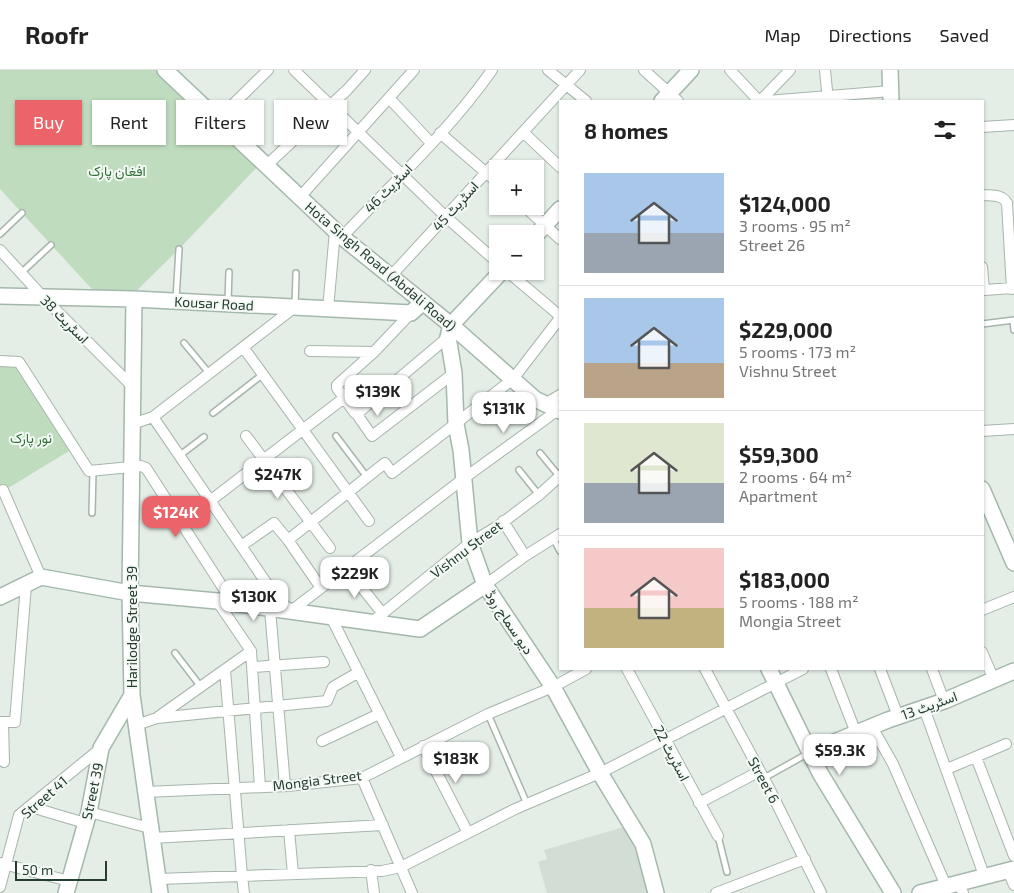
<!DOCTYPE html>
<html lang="en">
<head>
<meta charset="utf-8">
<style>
	body { margin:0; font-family:"Exo 2",Vazirmatn,sans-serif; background:#f2f2f2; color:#222; height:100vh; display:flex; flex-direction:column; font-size:19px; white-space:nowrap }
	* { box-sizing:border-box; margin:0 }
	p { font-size:16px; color:#767676 }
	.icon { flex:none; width:28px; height:28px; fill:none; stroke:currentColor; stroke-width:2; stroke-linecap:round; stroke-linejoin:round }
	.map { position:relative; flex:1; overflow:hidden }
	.details { position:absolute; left:559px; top:30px; width:425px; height:570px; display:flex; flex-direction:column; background:#fff; border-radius:0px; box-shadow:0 1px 4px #0004 }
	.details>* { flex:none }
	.hud { position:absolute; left:15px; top:30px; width:469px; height:45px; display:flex; gap:10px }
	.controls { position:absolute; left:489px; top:90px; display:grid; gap:10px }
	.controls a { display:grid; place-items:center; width:55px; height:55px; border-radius:0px; background:#fff; box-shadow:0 1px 4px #0004; font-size:25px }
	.scale { position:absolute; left:15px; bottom:12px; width:92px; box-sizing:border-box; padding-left:5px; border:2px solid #243e2f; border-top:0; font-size:14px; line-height:18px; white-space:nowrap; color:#243e2f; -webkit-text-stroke:4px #f5f9f6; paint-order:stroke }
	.price { position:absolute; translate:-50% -42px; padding:0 11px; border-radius:10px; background:#fff; color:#222; font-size:16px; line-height:32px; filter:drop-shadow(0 1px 2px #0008) }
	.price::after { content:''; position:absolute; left:50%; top:30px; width:15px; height:11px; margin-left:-8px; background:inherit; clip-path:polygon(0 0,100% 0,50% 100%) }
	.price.current { background:#eb646a; color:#fff }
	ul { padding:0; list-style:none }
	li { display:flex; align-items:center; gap:15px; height:125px; padding:0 25px }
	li+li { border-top:1px solid #e0e0e0 }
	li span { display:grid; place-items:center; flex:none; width:140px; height:100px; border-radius:0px; color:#555 }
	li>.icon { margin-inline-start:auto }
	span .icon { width:60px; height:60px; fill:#fffc; stroke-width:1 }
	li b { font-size:21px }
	h2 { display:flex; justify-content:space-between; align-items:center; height:60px; padding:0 25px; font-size:21px }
	.pill { padding:0 18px; border-radius:0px; background:#fff; box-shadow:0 1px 4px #0004; font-size:18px; line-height:45px }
	.pill.current { background:#eb646a; color:#fff }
	header { display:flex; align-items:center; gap:30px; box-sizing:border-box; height:70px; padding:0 25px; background:#fff; border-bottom:1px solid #e0e0e0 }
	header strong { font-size:24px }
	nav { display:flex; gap:28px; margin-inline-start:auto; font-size:18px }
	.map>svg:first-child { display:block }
	.built { fill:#d2ddd5 }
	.green { fill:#bfddbe }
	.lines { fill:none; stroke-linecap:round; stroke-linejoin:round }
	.lane-casing { stroke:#a7b5ab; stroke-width:8 }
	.street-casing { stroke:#a7b5ab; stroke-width:12 }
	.secondary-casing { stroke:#a3b8ab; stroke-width:18 }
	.lane { stroke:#fff; stroke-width:5 }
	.street { stroke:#fff; stroke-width:10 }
	.secondary { stroke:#fff; stroke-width:15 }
	.labels { text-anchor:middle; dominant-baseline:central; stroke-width:4; stroke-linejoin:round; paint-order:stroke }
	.park-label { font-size:14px; fill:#307337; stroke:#f5f9f6 }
	.street-label { font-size:14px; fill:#243e2f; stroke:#f5f9f6 }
</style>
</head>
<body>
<header>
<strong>Roofr</strong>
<nav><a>Map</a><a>Directions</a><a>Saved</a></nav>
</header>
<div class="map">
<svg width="1014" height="823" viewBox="0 0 1014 823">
	<rect width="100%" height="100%" fill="#e4ede6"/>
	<path class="built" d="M631 755 657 823H547L538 792 547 789 544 780Z"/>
	<path class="green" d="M0 0H165L262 92 179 179 128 229 100 228 0 119Z
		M0 291 19 292 74 378 0 423Z"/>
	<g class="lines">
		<defs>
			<path id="lane" d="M0 164 22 143
				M21 203 51 175
				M176 229 179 179
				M228 231 229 202
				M295 237 296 203
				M1013 251 1014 260
				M982 254 1014 250
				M184 273 209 303
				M213 343 262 305
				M336 366 367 407
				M540 383 559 406
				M179 386 204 367
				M519 400 539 425
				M92 443 93 401
				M553 468 560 481
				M175 583 201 617
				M488 644 527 734
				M764 708 807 684
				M718 766 727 802"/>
			<path id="street" d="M294 0 445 146 498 193
				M548 0 586 31
				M644 0 678 31
				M730 0 759 31
				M825 0 828 31
				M389 28 431 73
				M760 31 790 0
				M767 31 891 21
				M218 49 268 0
				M982 57 1014 55
				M523 62 560 97
				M440 63 498 113
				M267 95 347 20 365 0
				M982 125C992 126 1002 124 1007 133L1012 219
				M300 127 414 0
				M524 136 560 169
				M342 167C393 113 449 61 492 0
				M0 180 43 227 132 316
				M982 197 984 220H982
				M507 201 560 246
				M391 206 580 0
				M984 220 1014 218
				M328 239 335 161
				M411 243 374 282 337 315V318L355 343H358L448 267
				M243 277 369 451
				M310 281 374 282
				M0 291 19 292 89 401 141 396 146 398 227 524 226 533
				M545 334 560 325
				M356 343 372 366 454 303
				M153 347 276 527 291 541 463 409 558 340
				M132 354 153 347 295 237
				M982 361 1014 359
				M246 366 330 478
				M3 420 41 507
				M210 431 344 328
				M503 451 525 486
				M288 470 385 393 392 403 513 309 560 248
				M241 476 274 453 288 470 321 518
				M347 499 383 544
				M485 515 525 486 560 464
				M217 531 251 581 260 717
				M270 539 285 716
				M982 540 1014 527
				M331 547 401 687
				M372 552 470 473 498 456 539 425 560 406
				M982 582 994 610
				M253 597 324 592
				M627 599 718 766
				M705 599 768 716 821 823
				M831 599 856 663
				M880 599 898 646
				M932 599 944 631
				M225 600 242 806 244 823
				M924 638 985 808
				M158 647 251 581
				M0 652H15L26 515
				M3 652 4 692
				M136 655 157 648 327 631 333 617 359 602
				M872 657 893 694 946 816
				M322 671 379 644
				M423 676 468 763
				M976 687 1014 786
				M947 699 1006 674
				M362 708 412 823
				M145 722 288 716 362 708 488 644 553 617 586 599
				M699 733 760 701
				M31 737 85 753
				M89 742 150 758
				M289 760 293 804
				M152 768 383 755
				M0 793 69 811
				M371 800 374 823
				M1008 801 1014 815
				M158 809 382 801 401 797 515 739 600 703 803 599
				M959 813 963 823
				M0 817 19 745 101 678
				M716 823 805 789"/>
			<path id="secondary" d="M165 0 342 167 451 255 535 329 560 341
				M890 0 891 31
				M662 31 691 0
				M535 166 560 139
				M502 201 451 255 448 267 454 303 456 354 461 380 470 473 485 515 553 617 600 703 643 774 656 823
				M0 226 134 229 411 243 423 232
				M134 229 130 523 132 625 160 823
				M982 419 1014 493
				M0 527 41 507 130 523 217 531 420 559 485 515
				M769 599 820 703 893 823
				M810 682 888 650 944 631 1014 601
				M66 823 89 742 101 678 132 625
				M920 823 1014 799"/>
		</defs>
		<use href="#lane" class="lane-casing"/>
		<use href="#street" class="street-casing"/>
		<use href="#secondary" class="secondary-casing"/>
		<use href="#lane" class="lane"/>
		<use href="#street" class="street"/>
		<use href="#secondary" class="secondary"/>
	</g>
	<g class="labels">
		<g class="park-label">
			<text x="117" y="100">افغان پارک</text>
			<text x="31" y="367">نور پارک</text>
		</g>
		<g class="street-label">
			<text transform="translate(388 118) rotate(-46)">اسٹریٹ 46</text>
			<text transform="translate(455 136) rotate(-48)">اسٹریٹ 45</text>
			<text transform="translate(381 196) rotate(40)">Hota Singh Road (Abdali Road)</text>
			<text transform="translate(214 233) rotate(3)">Kousar Road</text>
			<text transform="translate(65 249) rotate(45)">اسٹریٹ 38</text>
			<text transform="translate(466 479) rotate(-37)">Vishnu Street</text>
			<text transform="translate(510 552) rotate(56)">دیو سماج روڈ</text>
			<text transform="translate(131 557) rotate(-90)">Harilodge Street 39</text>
			<text transform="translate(929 635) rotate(-20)">اسٹریٹ 13</text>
			<text transform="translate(672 683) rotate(62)">اسٹریٹ 22</text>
			<text transform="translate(317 710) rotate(-7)">Mongia Street</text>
			<text transform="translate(764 710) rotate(62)">Street 6</text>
			<text transform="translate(92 721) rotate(-78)">Street 39</text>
			<text transform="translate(44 727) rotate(-41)">Street 41</text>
		</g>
	</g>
</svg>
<div class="controls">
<a>+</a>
<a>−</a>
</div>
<div class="scale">50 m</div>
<b class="price" style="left:378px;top:347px">$139K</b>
<b class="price" style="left:504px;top:364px">$131K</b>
<b class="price" style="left:278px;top:430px">$247K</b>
<b class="price current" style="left:176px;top:468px">$124K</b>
<b class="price" style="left:355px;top:529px">$229K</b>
<b class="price" style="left:254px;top:552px">$130K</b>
<b class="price" style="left:840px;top:706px">$59.3K</b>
<b class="price" style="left:456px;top:714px">$183K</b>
<div class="hud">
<a class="pill current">Buy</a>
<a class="pill">Rent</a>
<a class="pill">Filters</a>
<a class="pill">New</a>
</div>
<section class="details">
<h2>8 homes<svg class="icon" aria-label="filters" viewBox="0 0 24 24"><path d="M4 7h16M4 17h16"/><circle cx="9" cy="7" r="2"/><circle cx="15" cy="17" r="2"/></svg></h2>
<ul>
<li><span style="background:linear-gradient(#a9c7e8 60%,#9aa5b1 0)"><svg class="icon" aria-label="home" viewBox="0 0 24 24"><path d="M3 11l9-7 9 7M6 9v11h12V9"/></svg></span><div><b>$124,000</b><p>3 rooms · 95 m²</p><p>Street 26</p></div></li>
<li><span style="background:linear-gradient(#a9c7e8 65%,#b9a48a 0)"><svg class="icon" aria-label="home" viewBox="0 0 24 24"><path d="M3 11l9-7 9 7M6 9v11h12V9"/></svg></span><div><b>$229,000</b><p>5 rooms · 173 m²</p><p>Vishnu Street</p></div></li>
<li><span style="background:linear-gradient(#dfe7d0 60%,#9aa5b1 0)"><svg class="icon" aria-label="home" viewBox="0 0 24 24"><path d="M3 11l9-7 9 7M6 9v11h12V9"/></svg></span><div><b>$59,300</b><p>2 rooms · 64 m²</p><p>Apartment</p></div></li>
<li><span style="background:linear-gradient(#f6c9c9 60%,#c2b280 0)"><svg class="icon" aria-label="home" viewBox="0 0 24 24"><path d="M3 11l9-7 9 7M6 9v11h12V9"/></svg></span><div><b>$183,000</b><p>5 rooms · 188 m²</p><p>Mongia Street</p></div></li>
</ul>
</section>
</div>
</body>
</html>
